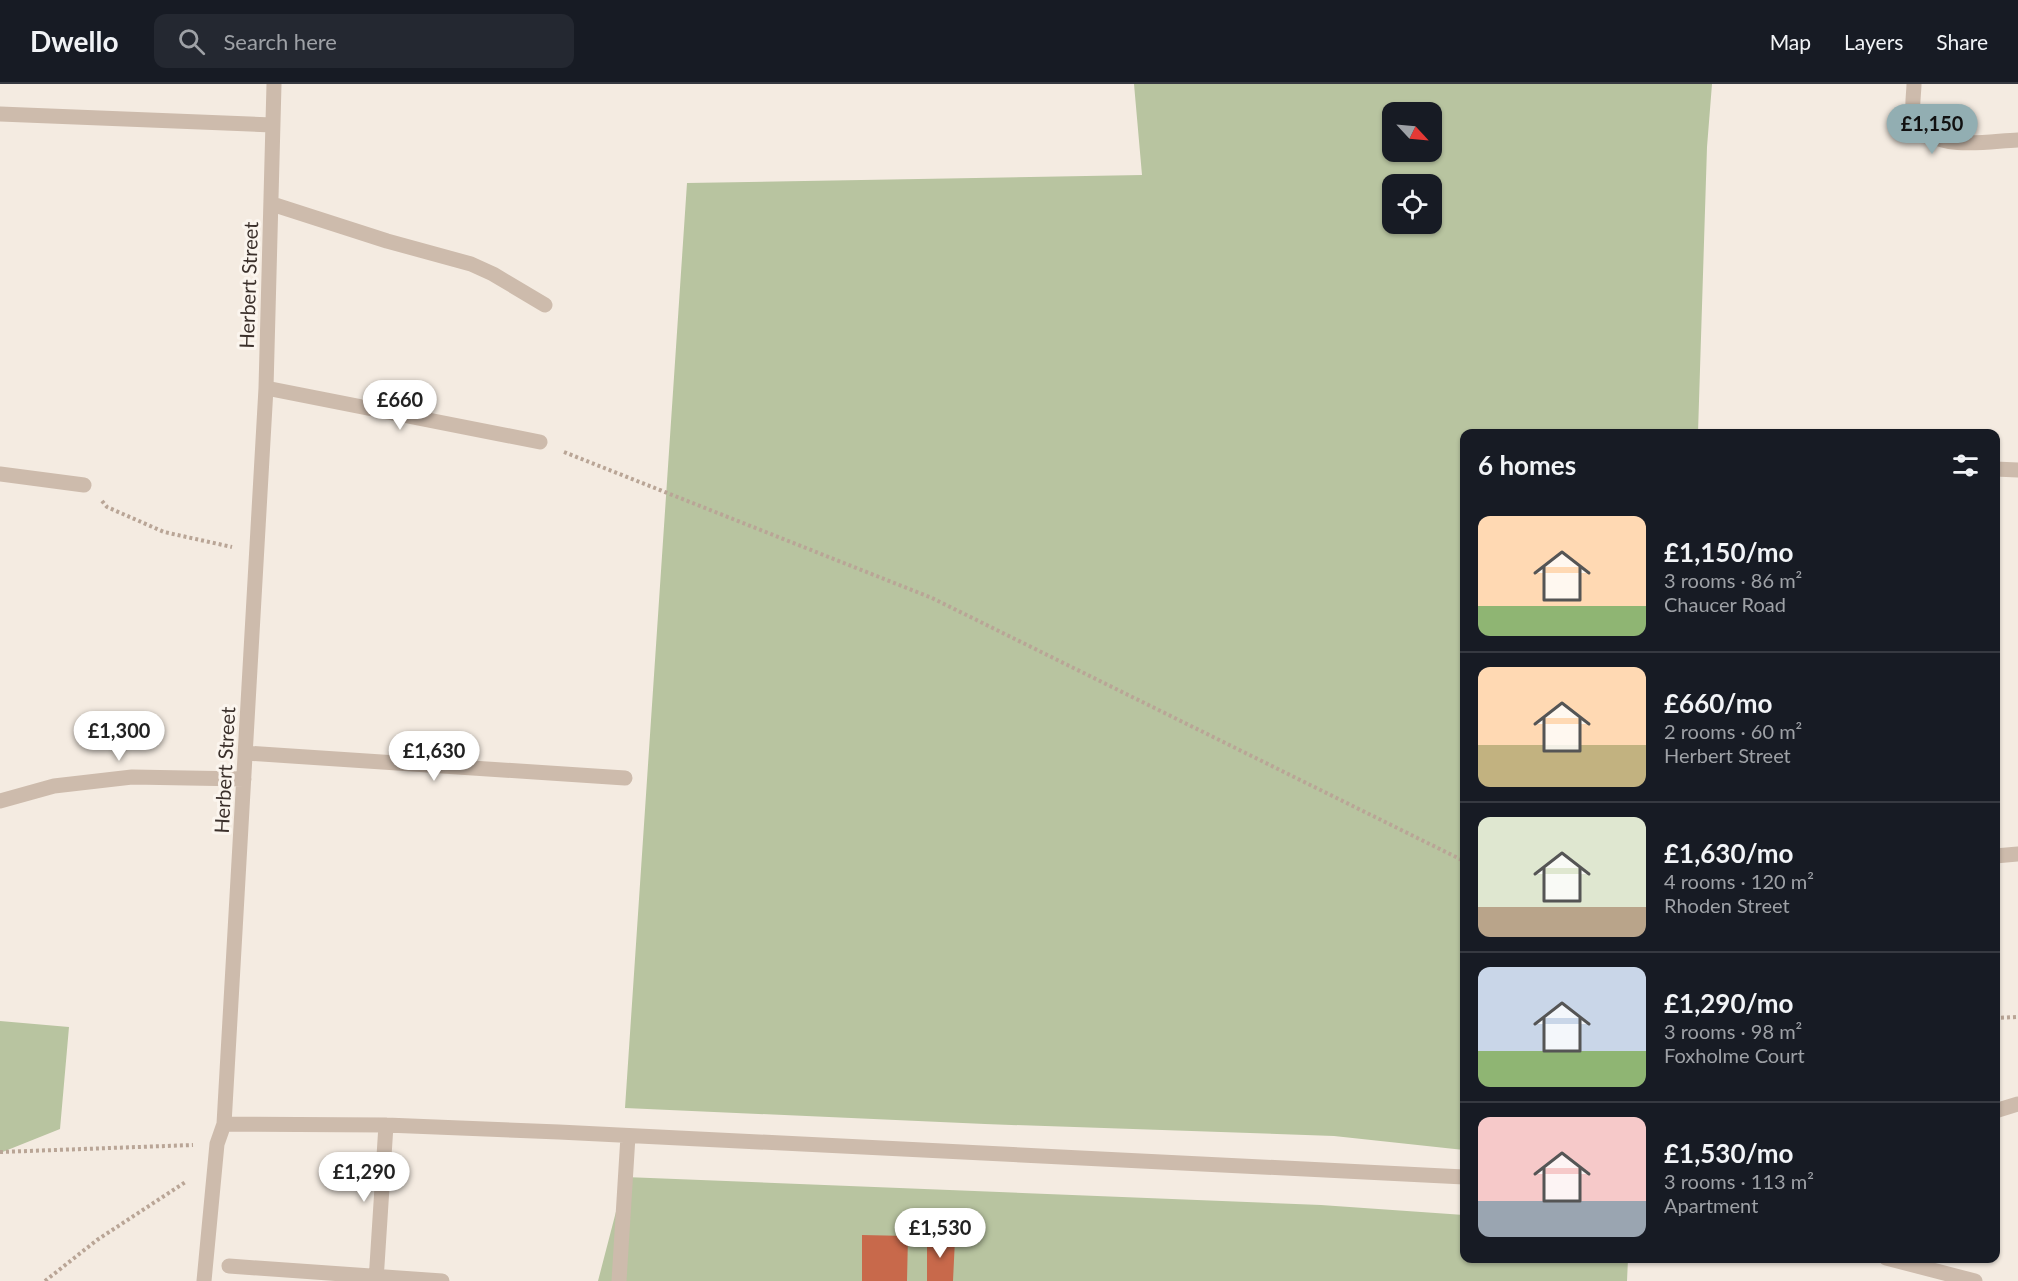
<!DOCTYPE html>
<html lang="en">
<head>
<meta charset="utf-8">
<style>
	body { margin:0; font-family:Lato,sans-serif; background:#242831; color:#f1f3f6; height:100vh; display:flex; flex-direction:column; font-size:22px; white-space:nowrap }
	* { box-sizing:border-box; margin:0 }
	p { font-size:20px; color:#9ea1a6 }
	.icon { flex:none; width:33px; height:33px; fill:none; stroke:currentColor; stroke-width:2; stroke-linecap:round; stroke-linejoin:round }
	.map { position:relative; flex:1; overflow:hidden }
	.side { position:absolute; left:1460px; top:345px; width:540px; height:834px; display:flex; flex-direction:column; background:#171b24; border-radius:12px; box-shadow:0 2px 4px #0004 }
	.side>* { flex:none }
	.needle { width:39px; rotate:116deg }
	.fabs { position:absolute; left:1382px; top:18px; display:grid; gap:12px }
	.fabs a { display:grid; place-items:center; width:60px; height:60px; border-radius:12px; background:#171b24; box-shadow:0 2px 4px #0004; font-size:30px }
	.price { position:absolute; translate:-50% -51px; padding:0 14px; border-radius:21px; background:#fff; color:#222; font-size:20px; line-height:39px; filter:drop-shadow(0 2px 3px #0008) }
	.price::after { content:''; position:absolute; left:50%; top:36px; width:18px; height:14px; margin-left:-9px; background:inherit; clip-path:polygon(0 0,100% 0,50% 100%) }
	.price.on { background:#92aeb2; color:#111 }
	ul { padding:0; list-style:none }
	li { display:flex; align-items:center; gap:18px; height:150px; padding:0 18px }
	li+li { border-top:2px solid #363941 }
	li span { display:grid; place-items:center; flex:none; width:168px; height:120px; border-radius:12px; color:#555 }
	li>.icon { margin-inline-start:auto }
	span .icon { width:72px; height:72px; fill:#fffc; stroke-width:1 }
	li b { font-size:26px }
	h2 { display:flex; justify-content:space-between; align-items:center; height:72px; padding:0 18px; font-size:26px }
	header { display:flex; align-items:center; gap:36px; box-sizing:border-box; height:84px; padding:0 30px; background:#171b24; border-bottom:2px solid #363941 }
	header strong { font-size:28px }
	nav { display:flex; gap:33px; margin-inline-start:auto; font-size:21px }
	.search { width:420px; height:54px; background:#242831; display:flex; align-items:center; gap:15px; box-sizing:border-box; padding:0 21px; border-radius:12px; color:#9ea1a6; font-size:22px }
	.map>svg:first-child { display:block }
	.green { fill:#b8c4a0; fill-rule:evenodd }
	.building { fill:#c8694b }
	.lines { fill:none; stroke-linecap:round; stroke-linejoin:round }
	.path { stroke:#b9a596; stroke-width:4; stroke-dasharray:3 3; stroke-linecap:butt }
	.minor { stroke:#cdbbac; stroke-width:15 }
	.labels { text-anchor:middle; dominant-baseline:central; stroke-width:6; stroke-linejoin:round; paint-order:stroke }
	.street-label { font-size:20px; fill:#3b302b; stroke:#fbf5ee }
</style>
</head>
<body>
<header>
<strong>Dwello</strong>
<div class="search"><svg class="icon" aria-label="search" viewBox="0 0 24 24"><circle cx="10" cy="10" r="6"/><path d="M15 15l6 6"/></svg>Search here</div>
<nav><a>Map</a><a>Layers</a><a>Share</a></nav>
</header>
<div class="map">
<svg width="2018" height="1197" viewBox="0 0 2018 1197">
	<rect width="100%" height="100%" fill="#f4ebe1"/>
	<path class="green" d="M1134 0H1712L1707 63 1698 349 1464 350V1066L1334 1052 985 1040 625 1024 687 99 1142 91ZM1392 28H1431V68H1392ZM1392 100H1431V140H1392Z
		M0 937 69 943 60 1045 0 1069Z
		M625 1093 1321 1121 1464 1131V1174L1628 1175 1627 1197H598Z"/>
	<path class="building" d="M862 1151 908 1152 907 1197H862Z
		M927 1154 955 1155 953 1197H927Z"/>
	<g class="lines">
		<path class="path" d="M564 368 932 514 1464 777
			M102 417 107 423 164 448 232 463
			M1995 934 2018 933
			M0 1068 193 1061
			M45 1197 97 1156 187 1097"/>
		<path class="minor" d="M274 0 266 304 224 1040 386 1041 559 1048 1464 1093
			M1914 0C1914 9 1911 25 1914 33 1929 70 1986 57 2018 56
			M0 30 272 41
			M272 120 387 157 471 180 493 190 545 221
			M266 304 540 358
			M1995 385 2018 386
			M0 390 84 401
			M246 669 625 694
			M0 717 54 702 132 693 244 695
			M1995 772 2018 770
			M1995 1027 2018 1020
			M1886 1174 1975 1197
			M229 1182 442 1197
			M204 1197 217 1060 224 1040
			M376 1197 386 1041
			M619 1197 628 1052"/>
	</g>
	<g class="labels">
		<g class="street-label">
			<text transform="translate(248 201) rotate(-88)">Herbert Street</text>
			<text transform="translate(224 686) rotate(-87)">Herbert Street</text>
		</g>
	</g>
</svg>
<div class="fabs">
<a><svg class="needle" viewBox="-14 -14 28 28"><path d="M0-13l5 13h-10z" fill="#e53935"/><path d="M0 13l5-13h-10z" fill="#9ea1a6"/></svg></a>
<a><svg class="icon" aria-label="locate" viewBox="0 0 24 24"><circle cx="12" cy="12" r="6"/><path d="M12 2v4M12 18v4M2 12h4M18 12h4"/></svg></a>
</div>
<b class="price on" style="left:1932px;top:71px">£1,150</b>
<b class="price" style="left:400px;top:347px">£660</b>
<b class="price" style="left:119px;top:678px">£1,300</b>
<b class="price" style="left:434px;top:698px">£1,630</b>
<b class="price" style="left:364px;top:1119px">£1,290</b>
<b class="price" style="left:940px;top:1175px">£1,530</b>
<section class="side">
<h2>6 homes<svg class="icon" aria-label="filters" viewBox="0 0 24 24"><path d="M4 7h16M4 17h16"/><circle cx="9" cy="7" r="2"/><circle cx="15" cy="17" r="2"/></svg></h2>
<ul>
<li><span style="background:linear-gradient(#ffd9b3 75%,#8fb573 0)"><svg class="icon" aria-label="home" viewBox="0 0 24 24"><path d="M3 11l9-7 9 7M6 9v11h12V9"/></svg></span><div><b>£1,150/mo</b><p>3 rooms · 86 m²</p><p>Chaucer Road</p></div></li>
<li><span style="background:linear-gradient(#ffd9b3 65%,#c2b280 0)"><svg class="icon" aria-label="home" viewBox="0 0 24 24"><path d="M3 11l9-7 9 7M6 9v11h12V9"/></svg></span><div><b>£660/mo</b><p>2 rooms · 60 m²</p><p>Herbert Street</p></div></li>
<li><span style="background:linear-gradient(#dfe7d0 75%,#b9a48a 0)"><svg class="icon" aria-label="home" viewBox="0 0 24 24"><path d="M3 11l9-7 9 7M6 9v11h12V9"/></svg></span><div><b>£1,630/mo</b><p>4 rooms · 120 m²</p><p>Rhoden Street</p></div></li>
<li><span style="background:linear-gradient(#c9d6e8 70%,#8fb573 0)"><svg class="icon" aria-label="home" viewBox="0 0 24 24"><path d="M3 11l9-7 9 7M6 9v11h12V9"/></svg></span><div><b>£1,290/mo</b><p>3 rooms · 98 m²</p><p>Foxholme Court</p></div></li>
<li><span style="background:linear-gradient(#f6c9c9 70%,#9aa5b1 0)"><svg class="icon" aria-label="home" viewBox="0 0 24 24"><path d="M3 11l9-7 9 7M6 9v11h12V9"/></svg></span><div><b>£1,530/mo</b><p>3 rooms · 113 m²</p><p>Apartment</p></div></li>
</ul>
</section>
</div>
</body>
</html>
